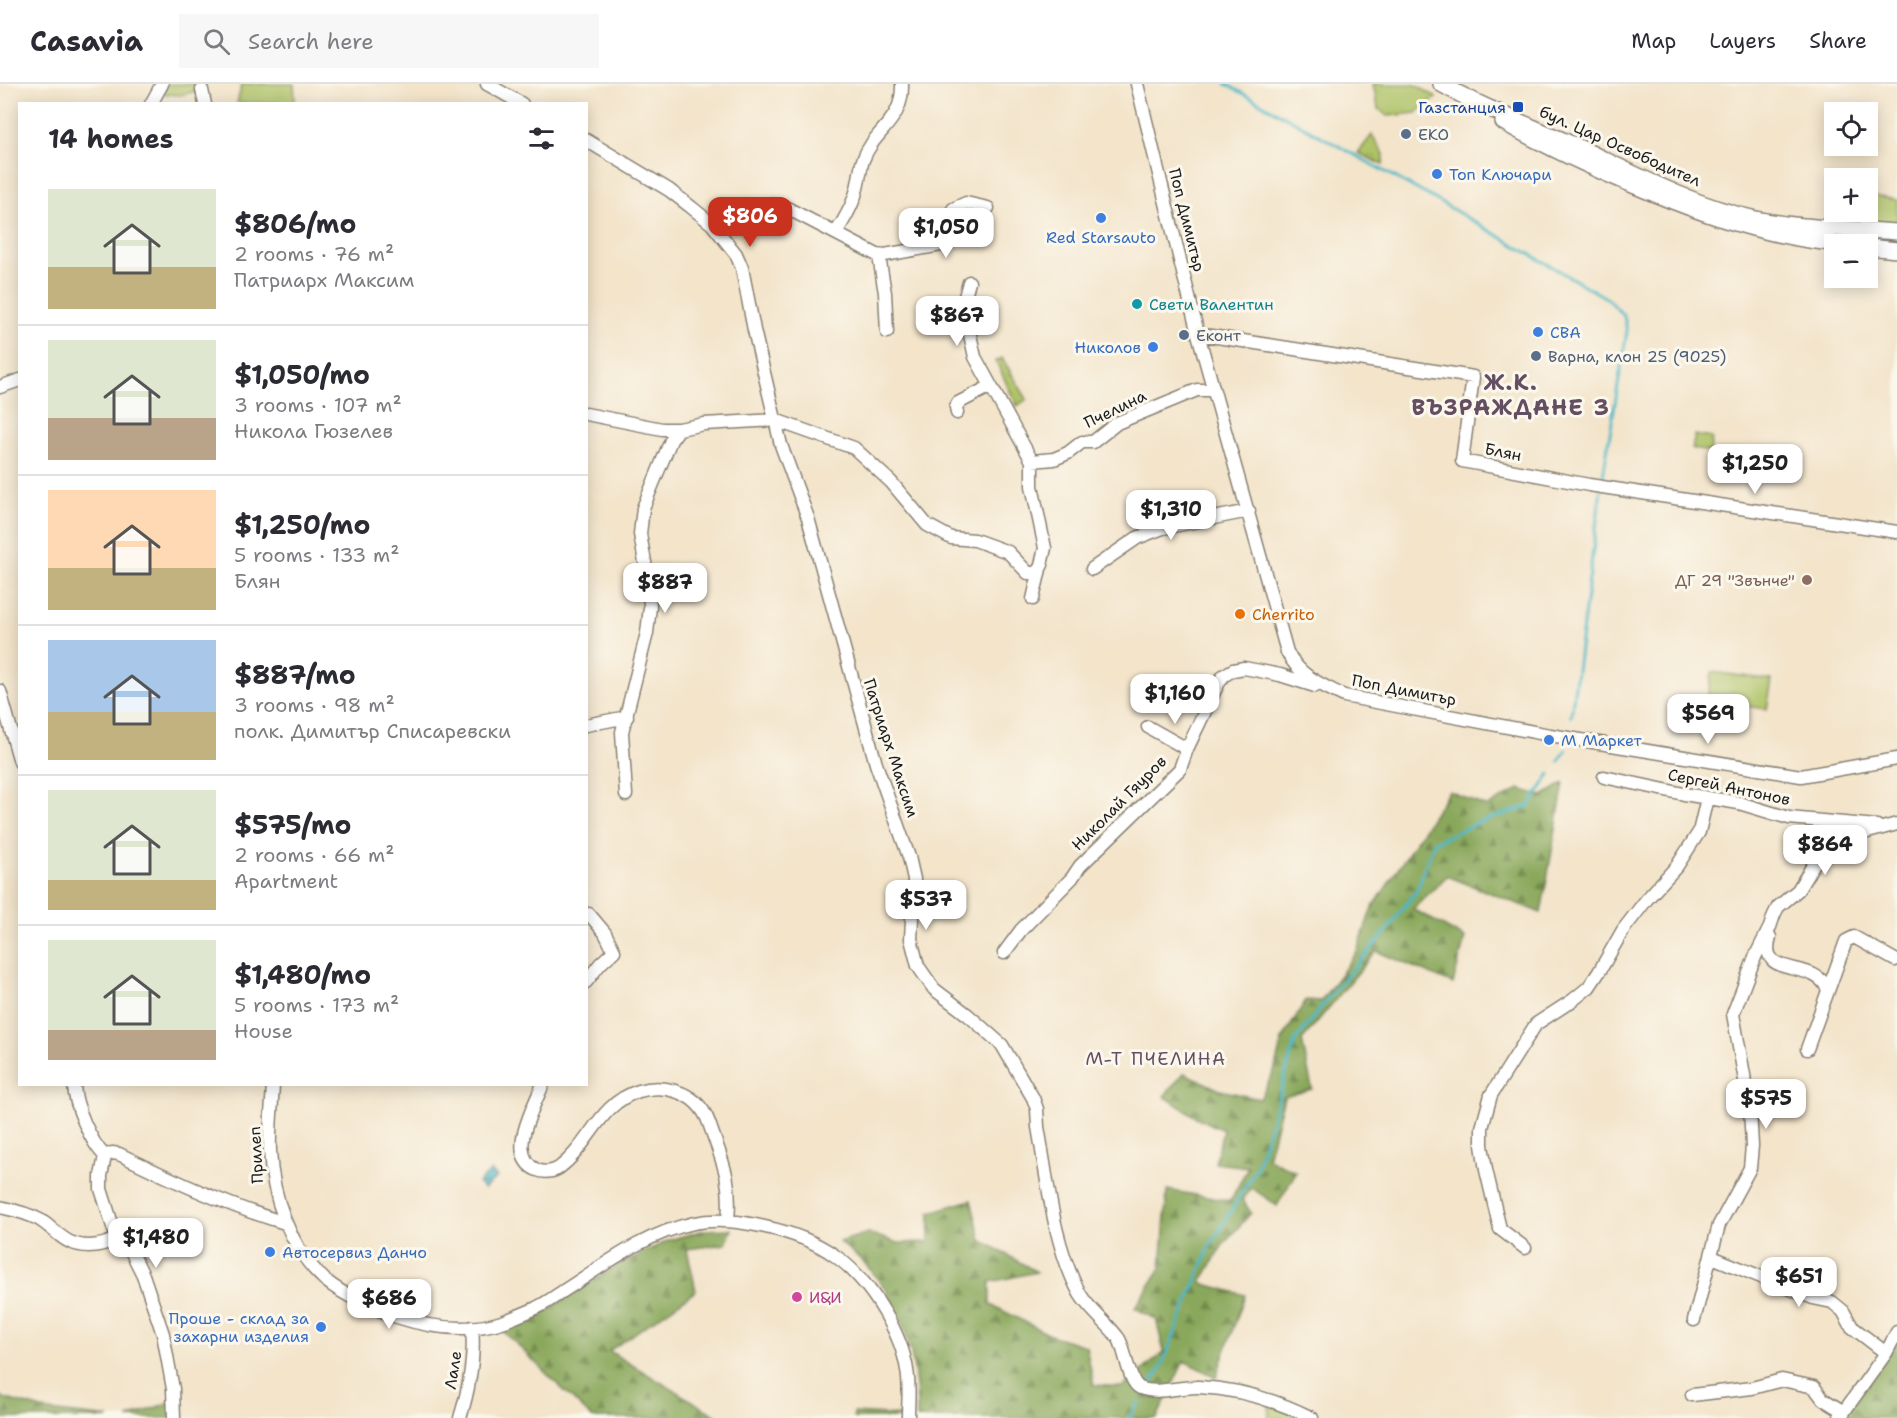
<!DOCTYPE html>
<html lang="en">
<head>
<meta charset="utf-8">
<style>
	body { margin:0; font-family:"Shantell Sans",sans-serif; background:#f7f7f7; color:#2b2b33; height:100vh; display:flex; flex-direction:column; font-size:22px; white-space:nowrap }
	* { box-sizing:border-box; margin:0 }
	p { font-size:20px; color:#7c7c81 }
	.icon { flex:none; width:33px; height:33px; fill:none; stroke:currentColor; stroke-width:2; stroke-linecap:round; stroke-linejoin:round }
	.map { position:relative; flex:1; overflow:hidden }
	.drawer { position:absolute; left:18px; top:18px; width:570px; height:984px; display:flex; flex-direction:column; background:#fff; border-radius:0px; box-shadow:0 3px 15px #0003 }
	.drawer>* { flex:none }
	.fabs { position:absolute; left:1824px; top:18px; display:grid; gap:12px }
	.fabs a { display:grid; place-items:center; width:54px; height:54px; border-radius:0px; background:#fff; box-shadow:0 3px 15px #0003; font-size:30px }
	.price { position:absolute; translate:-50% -51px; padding:0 14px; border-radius:12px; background:#fff; color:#222; font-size:20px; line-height:39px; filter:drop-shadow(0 2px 3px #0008) }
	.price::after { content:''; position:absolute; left:50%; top:36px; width:18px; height:14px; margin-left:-9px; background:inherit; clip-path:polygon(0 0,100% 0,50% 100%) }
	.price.active { background:#c8321e; color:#fff }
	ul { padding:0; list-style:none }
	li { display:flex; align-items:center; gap:18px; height:150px; padding:0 30px }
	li+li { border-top:2px solid #e1e1e2 }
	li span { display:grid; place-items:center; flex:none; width:168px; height:120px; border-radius:0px; color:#555 }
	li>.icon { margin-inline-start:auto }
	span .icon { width:72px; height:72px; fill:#fffc; stroke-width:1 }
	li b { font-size:26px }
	h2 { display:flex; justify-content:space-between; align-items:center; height:72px; padding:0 30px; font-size:26px }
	header { display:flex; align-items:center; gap:36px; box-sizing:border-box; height:84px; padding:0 30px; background:#fff; border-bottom:2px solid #e1e1e2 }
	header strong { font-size:28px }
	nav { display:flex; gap:33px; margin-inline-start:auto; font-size:21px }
	.search { width:420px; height:54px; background:#f7f7f7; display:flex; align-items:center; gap:15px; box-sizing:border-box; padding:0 21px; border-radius:0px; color:#7c7c81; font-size:22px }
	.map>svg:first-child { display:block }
	.green { fill:#aec266; stroke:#656f41; stroke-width:1.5 }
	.forest { fill:url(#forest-firs); stroke:#53623c; stroke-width:1.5 }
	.park { fill:url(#park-crowns); stroke:#656f41; stroke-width:1.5 }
	.water { fill:url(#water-rules); stroke:#336a70; stroke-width:1.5 }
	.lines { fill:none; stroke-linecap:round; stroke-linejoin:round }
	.stream { stroke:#4ab7c5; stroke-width:3 }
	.minor-casing { stroke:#888073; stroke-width:15 }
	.major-casing { stroke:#888073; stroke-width:18 }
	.minor { stroke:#fff; stroke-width:12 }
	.major { stroke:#fff; stroke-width:15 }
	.transit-dot { fill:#1a4fb4; stroke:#fbf7ec; stroke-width:2 }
	.service-dot { fill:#5c6f8a; stroke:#fbf7ec; stroke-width:2 }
	.shop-dot { fill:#3f7fe0; stroke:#fbf7ec; stroke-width:2 }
	.culture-dot { fill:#0f9aa8; stroke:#fbf7ec; stroke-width:2 }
	.education-dot { fill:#8d6e63; stroke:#fbf7ec; stroke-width:2 }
	.food-dot { fill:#e8710a; stroke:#fbf7ec; stroke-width:2 }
	.hotel-dot { fill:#d1479c; stroke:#fbf7ec; stroke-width:2 }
	.labels { text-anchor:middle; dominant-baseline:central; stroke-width:6; stroke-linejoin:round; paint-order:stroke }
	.transit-label { font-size:16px; fill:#164399; stroke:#fbf7ec; text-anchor:end }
	.service-label { font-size:16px; fill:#4e5e75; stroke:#fbf7ec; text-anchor:start }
	.street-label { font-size:16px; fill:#1c1c1c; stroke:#fbf7ec }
	.shop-label { font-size:16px; fill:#366cbe; stroke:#fbf7ec; text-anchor:start }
	.culture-label { font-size:16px; fill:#0d838f; stroke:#fbf7ec; text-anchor:start }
	.education-label { font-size:16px; fill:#785e54; stroke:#fbf7ec; text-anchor:end }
	.food-label { font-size:16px; fill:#c56008; stroke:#fbf7ec; text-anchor:start }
	.hotel-label { font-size:16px; fill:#b23c85; stroke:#fbf7ec; text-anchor:start }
	.neighbourhood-label { font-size:18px; letter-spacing:1.5px; fill:#644e61; stroke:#fbf7ec }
	.district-label { font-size:22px; font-weight:bold; letter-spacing:1.5px; fill:#644e61; stroke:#fbf7ec }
</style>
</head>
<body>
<header>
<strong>Casavia</strong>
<div class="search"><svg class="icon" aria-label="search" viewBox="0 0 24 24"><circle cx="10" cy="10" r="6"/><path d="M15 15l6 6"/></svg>Search here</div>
<nav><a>Map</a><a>Layers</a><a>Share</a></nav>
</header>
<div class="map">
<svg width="1897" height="1334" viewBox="0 0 1897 1334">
	<defs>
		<pattern id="forest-firs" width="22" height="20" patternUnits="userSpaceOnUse" patternTransform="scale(1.5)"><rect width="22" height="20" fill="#8aa85b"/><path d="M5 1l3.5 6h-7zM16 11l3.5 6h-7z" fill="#70884a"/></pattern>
		<pattern id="park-crowns" width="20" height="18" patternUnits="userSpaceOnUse" patternTransform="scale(1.5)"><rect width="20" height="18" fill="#aec266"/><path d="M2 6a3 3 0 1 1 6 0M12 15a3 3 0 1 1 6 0" fill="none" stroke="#95a658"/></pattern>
		<pattern id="water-rules" width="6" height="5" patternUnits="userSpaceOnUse" patternTransform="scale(1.5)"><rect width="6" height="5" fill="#4ab7c5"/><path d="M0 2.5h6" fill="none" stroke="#3d949f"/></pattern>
	</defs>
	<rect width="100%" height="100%" fill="#fbf7ec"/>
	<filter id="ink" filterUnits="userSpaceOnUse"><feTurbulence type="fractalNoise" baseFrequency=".0167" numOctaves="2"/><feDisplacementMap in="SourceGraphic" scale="12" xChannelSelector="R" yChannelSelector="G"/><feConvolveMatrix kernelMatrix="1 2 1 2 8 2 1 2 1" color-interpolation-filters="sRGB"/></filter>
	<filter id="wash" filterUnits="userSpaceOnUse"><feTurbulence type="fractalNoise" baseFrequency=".008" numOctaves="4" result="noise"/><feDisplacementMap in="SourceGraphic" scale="24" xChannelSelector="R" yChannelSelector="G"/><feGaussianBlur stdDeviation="1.35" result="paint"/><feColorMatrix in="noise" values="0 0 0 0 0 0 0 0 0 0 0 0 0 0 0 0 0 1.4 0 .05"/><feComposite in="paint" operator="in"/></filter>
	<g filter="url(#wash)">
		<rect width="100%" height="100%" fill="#f3e4ca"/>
		<path class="green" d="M167 0H206L202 6 180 11 163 10Z
			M242 0H294L295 19H237Z
			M1373 0H1414L1435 12 1436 14 1416 29 1387 32 1378 24Z
			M1868 111 1897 116V142L1842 137V128H1868Z
			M1712 588 1772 596 1767 625 1707 617Z"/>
		<path class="forest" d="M1564 699 1541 829 1447 792 1413 825 1465 854 1453 900 1376 867 1302 956 1312 1005 1284 1013 1268 1074 1296 1088 1277 1122 1252 1104 1242 1115 1251 1129 1222 1162 1201 1199 1245 1211 1216 1293 1184 1277 1157 1334H917C918 1278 905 1220 864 1179 857 1171 848 1165 839 1158L868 1149 898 1159 929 1158 930 1128 971 1116 981 1156 1037 1188 990 1198V1220L1050 1251 1086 1262 1094 1301 1123 1303 1164 1268 1156 1235 1135 1224 1161 1184 1167 1106 1230 1117 1248 1083 1215 1079 1223 1046 1194 1032 1164 1012 1184 989 1220 1006 1260 1015 1274 987 1282 956 1306 916 1321 917 1357 868 1371 826 1449 707 1487 723 1519 705 1543 712Z
			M732 1145 726 1160 687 1165 696 1207 609 1267 720 1334H592L501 1245 548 1226 618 1181 669 1156 704 1146Z
			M1897 1249V1334H1840Z
			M0 1313 49 1327 110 1334H0Z
			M178 1315 181 1334H128Z
			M854 1329 904 1332V1334H853Z"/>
		<path class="park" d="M1372 51 1384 70 1383 81 1358 69Z
			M1002 274 1027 315 1017 322 996 277Z
			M1695 351 1712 354 1710 368 1692 365Z
			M1772 366 1800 371 1797 386 1769 381Z
			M1270 1316 1312 1334H1268Z"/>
		<path class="water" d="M491 1087 497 1093 484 1105 478 1099Z"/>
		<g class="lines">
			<path class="stream" d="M1226 0 1440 118 1608 215 1624 232 1627 247 1602 398
				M1571 632 1601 405
				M1559 677 1566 666
				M1152 1298 1161 1284 1209 1164 1256 1085 1278 1017 1295 957 1337 903 1384 850 1417 806 1434 758 1480 738 1529 722 1550 690
				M1129 1334 1139 1318"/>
		</g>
	</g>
	<g filter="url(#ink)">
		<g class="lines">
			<defs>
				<path id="minor" d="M487 0 522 20
					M1137 0 1198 250 1287 568C1300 593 1320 600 1344 612L1550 651 1801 692 1897 675
					M202 6 205 20
					M151 20 162 0
					M586 56 669 106 691 123 712 140 736 170 742 184 754 246 781 361 808 434 876 680 909 773 914 795 911 855 918 882 934 905 968 931 1002 961 1033 1014 1037 1025 1038 1043C1048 1098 1053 1160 1080 1210 1090 1227 1108 1239 1119 1255 1126 1267 1128 1298 1140 1304 1157 1311 1181 1302 1199 1303 1240 1305 1276 1316 1312 1334
					M712 140C734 129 760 115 785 123L879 172 885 209 887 248
					M836 149C842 139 849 128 853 117 859 104 859 89 863 76 875 44 903 39 902 0
					M879 172 941 161 946 156 953 125 966 119 988 124
					M969 198 963 220 975 273 1032 377V402L1045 464 1033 515
					M1198 250 1473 293 1462 377 1589 401 1897 448
					M0 303 20 296
					M957 329 956 323 958 319 991 302
					M586 330 662 345H679L704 340 775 336 854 364 891 398 927 441 951 454 975 456 1008 468 1028 489H1036L1042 481
					M1032 377 1054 375 1068 369 1082 358H1093L1117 339 1197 306H1213
					M1092 485 1137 454 1163 444 1249 427
					M0 607 20 678
					M586 641 627 633
					M1148 643 1187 665
					M1604 693 1684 710 1739 719 1789 734 1877 742
					M626 711 622 648 647 549 650 523 649 501 640 450 643 424 671 356 679 345
					M586 830H589L605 849 614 867 600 880 586 898
					M1770 853C1757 896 1813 874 1827 904
					M1004 869 1021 846 1072 794 1080 782 1180 685 1187 665 1217 602 1223 592 1233 586 1244 584 1260 587 1280 591 1315 602
					M1807 965 1846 857 1854 853 1895 876
					M74 1000C74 1020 91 1059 105 1072
					M273 1000C272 1023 269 1045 270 1067 272 1112 290 1165 325 1196 343 1211 374 1225 397 1233 431 1244 470 1249 505 1237 515 1233 526 1229 536 1224 547 1219 557 1211 568 1204 608 1178 647 1149 694 1139 718 1134 742 1138 765 1143 821 1155 856 1179 885 1229 895 1246 904 1266 907 1286 910 1302 908 1319 908 1334
					M543 1000C534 1023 505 1072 537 1086 544 1089 553 1088 559 1084 590 1061 599 1019 639 1007 652 1003 662 1003 675 1007 692 1012 703 1022 709 1039 722 1077 732 1094 728 1136
					M0 1123C14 1126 27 1129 40 1136 50 1142 59 1153 70 1158 86 1165 105 1162 119 1153
					M1525 1164 1500 1145 1486 1086 1482 1061V1044L1491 1011 1536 940 1573 916 1589 903 1599 888 1623 846 1647 815 1677 782 1699 748 1707 714
					M1712 1173 1813 1214 1832 1218 1843 1227 1852 1243 1886 1269
					M1694 1236 1719 1141 1750 1084 1752 1062 1750 1024 1733 930 1755 873 1770 843 1774 831 1778 823 1798 806 1824 763 1835 757 1897 740
					M1692 1311 1752 1304 1782 1296 1814 1303 1823 1315 1844 1328
					M1840 1333 1886 1269 1897 1248
					M174 1334 173 1305 163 1250 143 1191 132 1169 114 1146 101 1105V1092L105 1072 112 1069 119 1070C172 1096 228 1122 285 1139
					M460 1334C469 1305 475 1273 472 1243"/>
				<path id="major" d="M1441 0C1483 24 1529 41 1574 61 1633 89 1691 121 1756 135 1802 145 1850 144 1897 148
					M1503 38C1539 59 1576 76 1614 93 1688 125 1761 153 1841 160
					M1868 163 1897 166"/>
			</defs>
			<use href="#minor" class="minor-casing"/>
			<use href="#major" class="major-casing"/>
			<use href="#minor" class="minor"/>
			<use href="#major" class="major"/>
		</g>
	</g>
	<rect class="transit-dot" x="1512" y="17" width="12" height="12" rx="3"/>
	<g class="service-dot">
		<circle cx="1406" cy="50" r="6"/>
		<circle cx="1184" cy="251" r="6"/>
		<circle cx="1536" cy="272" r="6"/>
	</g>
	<g class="shop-dot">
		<circle cx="1437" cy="90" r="6"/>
		<circle cx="1101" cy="134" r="6"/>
		<circle cx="1538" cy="248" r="6"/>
		<circle cx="1153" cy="263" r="6"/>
		<circle cx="1549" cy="656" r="6"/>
		<circle cx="270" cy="1168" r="6"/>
		<circle cx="321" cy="1243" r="6"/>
	</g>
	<circle class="culture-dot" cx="1137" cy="220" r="6"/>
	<circle class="education-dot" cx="1807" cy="496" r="6"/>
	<circle class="food-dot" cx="1240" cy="530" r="6"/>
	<circle class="hotel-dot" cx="797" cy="1213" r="6"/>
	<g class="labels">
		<g class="transit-label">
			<text x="1506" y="23">Газстанция</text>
		</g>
		<g class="service-label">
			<text x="1418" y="50">EKO</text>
			<text x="1196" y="251">Еконт</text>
			<text x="1548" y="272">Варна, клон 25 (9025)</text>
		</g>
		<g class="street-label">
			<text transform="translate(1620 62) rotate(24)">бул. Цар Освободител</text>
			<text transform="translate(1187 136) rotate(76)">Поп Димитър</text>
			<text transform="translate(1115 325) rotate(-26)">Пчелина</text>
			<text transform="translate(1503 368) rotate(11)">Блян</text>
			<text transform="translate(1404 606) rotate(11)">Поп Димитър</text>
			<text transform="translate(891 664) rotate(72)">Патриарх Максим</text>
			<text transform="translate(1729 703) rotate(12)">Сергей Антонов</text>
			<text transform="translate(1119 719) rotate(-45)">Николай Гяуров</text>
			<text transform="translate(256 1071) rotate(-93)">Прилеп</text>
			<text transform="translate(453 1286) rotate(-81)">Лале</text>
		</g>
		<g class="shop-label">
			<text x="1449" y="90">Топ Ключари</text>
			<text x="1101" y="153" text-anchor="middle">Red Starsauto</text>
			<text x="1550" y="248">CBA</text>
			<text x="1141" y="263" text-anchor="end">Николов</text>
			<text x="1561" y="656">М Маркет</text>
			<text x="282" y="1168">Автосервиз Данчо</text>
			<text x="309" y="1234" text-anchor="end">Проше - склад за<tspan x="309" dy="18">захарни изделия</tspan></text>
		</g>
		<g class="culture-label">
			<text x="1149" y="220">Свети Валентин</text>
		</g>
		<g class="education-label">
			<text x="1795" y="496">ДГ 29 "Звънче"</text>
		</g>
		<g class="food-label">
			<text x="1252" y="530">Cherrito</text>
		</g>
		<g class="hotel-label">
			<text x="809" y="1213">И&amp;И</text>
		</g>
		<g class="neighbourhood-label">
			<text x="1156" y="975">М-Т ПЧЕЛИНА</text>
		</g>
		<g class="district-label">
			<text x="1511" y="298">Ж.К.<tspan x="1511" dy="25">ВЪЗРАЖДАНЕ 3</tspan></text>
		</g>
	</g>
</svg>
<div class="fabs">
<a><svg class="icon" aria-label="locate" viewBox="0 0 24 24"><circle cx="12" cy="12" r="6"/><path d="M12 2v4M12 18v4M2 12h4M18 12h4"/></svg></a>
<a>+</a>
<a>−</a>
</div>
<b class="price active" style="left:750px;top:164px">$806</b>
<b class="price" style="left:946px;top:175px">$1,050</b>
<b class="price" style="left:957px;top:263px">$867</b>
<b class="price" style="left:1755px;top:411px">$1,250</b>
<b class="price" style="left:1171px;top:457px">$1,310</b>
<b class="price" style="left:665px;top:530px">$887</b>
<b class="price" style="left:1175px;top:641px">$1,160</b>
<b class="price" style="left:1708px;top:661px">$569</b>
<b class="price" style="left:1825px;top:792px">$864</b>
<b class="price" style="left:926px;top:847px">$537</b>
<b class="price" style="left:1766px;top:1046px">$575</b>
<b class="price" style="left:156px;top:1185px">$1,480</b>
<b class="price" style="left:1799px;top:1224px">$651</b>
<b class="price" style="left:389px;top:1246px">$686</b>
<section class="drawer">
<h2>14 homes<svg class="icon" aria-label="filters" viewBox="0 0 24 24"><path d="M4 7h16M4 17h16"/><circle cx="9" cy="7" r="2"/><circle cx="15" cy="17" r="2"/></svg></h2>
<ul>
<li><span style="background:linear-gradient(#dfe7d0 65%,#c2b280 0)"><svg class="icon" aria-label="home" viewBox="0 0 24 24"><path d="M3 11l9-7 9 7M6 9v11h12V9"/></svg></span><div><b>$806/mo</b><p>2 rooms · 76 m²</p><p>Патриарх Максим</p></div></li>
<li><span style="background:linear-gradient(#dfe7d0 65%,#b9a48a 0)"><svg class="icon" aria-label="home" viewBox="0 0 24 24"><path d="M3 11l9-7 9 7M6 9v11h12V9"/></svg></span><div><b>$1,050/mo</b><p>3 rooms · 107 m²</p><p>Никола Гюзелев</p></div></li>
<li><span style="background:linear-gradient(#ffd9b3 65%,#c2b280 0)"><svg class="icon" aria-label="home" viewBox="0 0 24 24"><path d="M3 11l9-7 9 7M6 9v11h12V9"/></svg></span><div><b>$1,250/mo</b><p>5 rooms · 133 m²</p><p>Блян</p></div></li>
<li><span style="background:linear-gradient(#a9c7e8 60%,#c2b280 0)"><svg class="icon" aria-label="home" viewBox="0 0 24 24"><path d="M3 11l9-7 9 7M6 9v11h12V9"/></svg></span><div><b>$887/mo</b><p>3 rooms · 98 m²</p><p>полк. Димитър Списаревски</p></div></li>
<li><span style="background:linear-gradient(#dfe7d0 75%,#c2b280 0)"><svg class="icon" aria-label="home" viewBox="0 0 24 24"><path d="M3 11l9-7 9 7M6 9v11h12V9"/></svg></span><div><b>$575/mo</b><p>2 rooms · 66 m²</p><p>Apartment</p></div></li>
<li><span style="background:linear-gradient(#dfe7d0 75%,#b9a48a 0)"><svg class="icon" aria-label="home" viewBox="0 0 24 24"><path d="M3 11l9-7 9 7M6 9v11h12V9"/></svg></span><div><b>$1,480/mo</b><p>5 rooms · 173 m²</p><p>House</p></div></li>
</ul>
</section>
</div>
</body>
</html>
